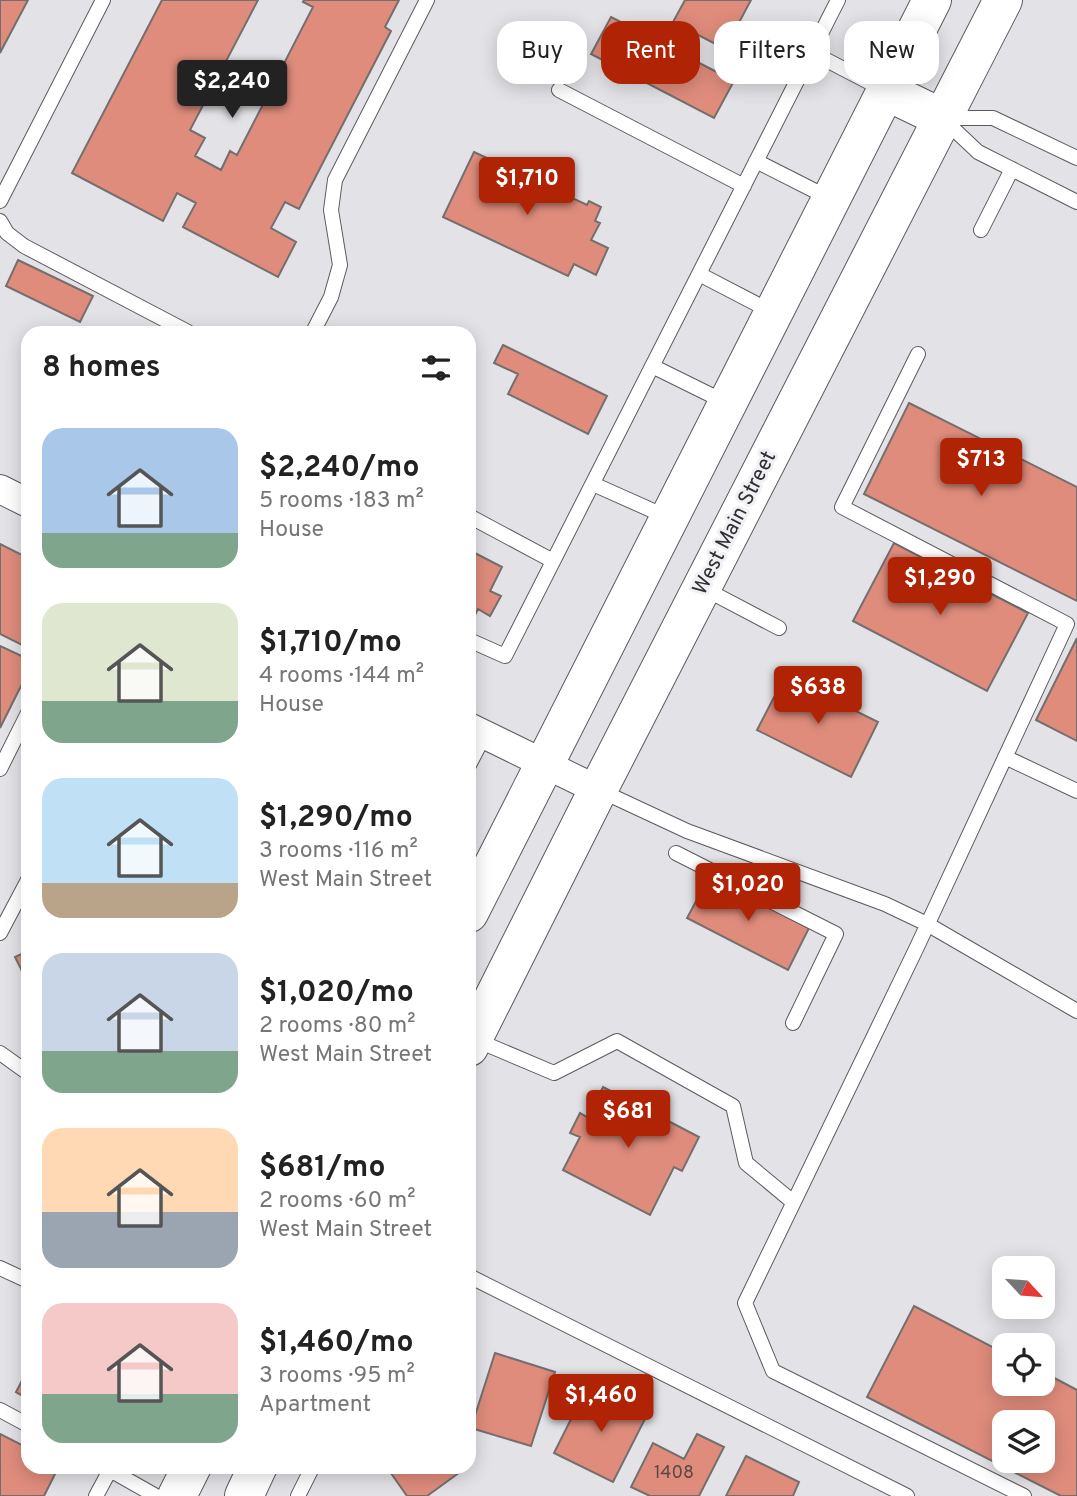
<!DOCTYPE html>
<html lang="en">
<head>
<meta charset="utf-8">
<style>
	body { margin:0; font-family:Overpass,sans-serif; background:#f2f2f2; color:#222; height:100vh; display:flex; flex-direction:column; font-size:26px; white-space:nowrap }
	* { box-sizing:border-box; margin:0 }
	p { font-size:23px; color:#767676 }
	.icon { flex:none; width:38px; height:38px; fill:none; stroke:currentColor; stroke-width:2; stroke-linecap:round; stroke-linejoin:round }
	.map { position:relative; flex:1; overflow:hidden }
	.side { position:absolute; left:21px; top:326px; width:455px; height:1148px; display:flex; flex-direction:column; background:#fff; border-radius:21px; box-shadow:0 4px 18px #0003 }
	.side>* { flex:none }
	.top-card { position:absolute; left:497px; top:21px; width:474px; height:63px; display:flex; gap:14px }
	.needle { width:46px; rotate:116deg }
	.buttons { position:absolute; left:992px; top:1256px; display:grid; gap:14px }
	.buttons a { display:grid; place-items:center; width:63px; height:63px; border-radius:14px; background:#fff; box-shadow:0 4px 18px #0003; font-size:35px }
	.price { position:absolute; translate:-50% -60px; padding:0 16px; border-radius:7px; background:#b02305; color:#fff; font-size:23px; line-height:46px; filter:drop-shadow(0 2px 4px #0008) }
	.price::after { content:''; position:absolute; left:50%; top:42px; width:21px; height:16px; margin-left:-10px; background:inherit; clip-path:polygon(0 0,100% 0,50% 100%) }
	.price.on { background:#222; color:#fff }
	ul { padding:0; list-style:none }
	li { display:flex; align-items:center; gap:21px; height:175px; padding:0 21px }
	li span { display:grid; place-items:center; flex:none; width:196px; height:140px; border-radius:21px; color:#555 }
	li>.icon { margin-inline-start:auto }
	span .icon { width:84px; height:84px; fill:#fffc; stroke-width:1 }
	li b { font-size:30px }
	h2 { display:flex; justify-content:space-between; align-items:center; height:84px; padding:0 21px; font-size:30px }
	.pill { padding:0 24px; border-radius:21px; background:#fff; box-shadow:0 4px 18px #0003; font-size:24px; line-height:63px }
	.pill.on { background:#b02305; color:#fff }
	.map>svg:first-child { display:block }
	.building { fill:#df8c7c; stroke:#746f6e; stroke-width:2; fill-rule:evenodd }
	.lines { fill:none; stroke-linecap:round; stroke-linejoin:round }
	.service-casing { stroke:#5b5b5f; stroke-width:16 }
	.minor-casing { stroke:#5b5b5f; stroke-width:30 }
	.primary-casing { stroke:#5b5b5f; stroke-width:40 }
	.service { stroke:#fff; stroke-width:14 }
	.minor { stroke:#fff; stroke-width:28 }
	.primary { stroke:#fff; stroke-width:38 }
	.labels { text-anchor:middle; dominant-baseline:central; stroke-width:6; stroke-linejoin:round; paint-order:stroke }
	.number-label { font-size:18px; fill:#5c4744 }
	.street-label { font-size:21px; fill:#303031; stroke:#f0f0f5 }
</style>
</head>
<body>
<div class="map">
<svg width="1077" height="1496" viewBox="0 0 1077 1496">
	<rect width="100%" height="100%" fill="#e3e3e7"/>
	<path class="building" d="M0 0H28L0 53Z
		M162 0H258L190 130 205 138 195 156 221 170 230 151 237 155 313 7 303 2 304 0H399L385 27 391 31 299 209 285 202 271 228 296 242 278 277 183 227 196 203 177 193 163 221 72 173Z
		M685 0H751L725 49 673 22Z
		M611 17 734 81 714 118 591 54Z
		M474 152 587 205 589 201 601 207 595 221 600 223 591 240 608 248 596 275 574 264 568 276 443 217Z
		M18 260 93 296 80 322 6 286Z
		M503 345 607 396 588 434 508 394 518 374 494 363Z
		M909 403 1077 487V601L864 494Z
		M894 543 1028 613 987 691 853 621Z
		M0 544 28 558V648L0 634Z
		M469 550 502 567 490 591 501 596 490 616 478 609 469 627Z
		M1077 638V741L1036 720Z
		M0 646 28 659V672L0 728Z
		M785 676 878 722 851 777 757 730Z
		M709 877 809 928 788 970 687 918Z
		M28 951V983L15 957Z
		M603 1087 699 1137 682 1171 674 1167 650 1215 563 1170 580 1137 570 1133 580 1113 587 1117Z
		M914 1306 1004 1353V1384H1043V1372L1077 1390V1496H1061L867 1397ZM1004 1423H1043V1461H1004Z
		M495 1353 555 1372 531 1446 471 1428Z
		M28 1369V1399L16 1392Z
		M585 1391 614 1405 618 1396 649 1411 613 1482 554 1453Z
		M0 1434 28 1448V1466H59L44 1496H0Z
		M697 1434 724 1447 699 1496H650L631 1487 653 1443 684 1459Z
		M746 1456 799 1482 793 1496H726Z
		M386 1466H467V1467L427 1496H407Z"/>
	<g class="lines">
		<defs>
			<path id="service" d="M811 52 884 90
				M559 90 744 186
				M947 118H993L1077 158
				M943 119 978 152 1077 202
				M756 161 829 198
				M0 201 103 0
				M0 221 7 233 24 246 188 332
				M981 230 1012 169
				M699 274 772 312
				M313 332 331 297 340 265 331 210 335 180 427 0
				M918 354 842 507 1067 624 917 947 745 1303 773 1371 1024 1496
				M652 366 725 402
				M593 484 667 517
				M469 516 553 561
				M703 588 779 628
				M469 640 505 656 838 0
				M1005 757 1077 791
				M469 765 485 734
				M0 769 28 713
				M599 790 687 831 885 904 927 924 1077 1011
				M676 853 836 934 793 1023
				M0 933 28 880
				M476 1040 554 1073 617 1041 733 1106 746 1163 793 1202
				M0 1053 28 1073
				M0 1268 28 1281
				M469 1276 907 1496
				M0 1410 28 1425
				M103 1466 156 1496
				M96 1496 110 1470
				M298 1496 313 1466"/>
			<path id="minor" d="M0 489 28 503
				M469 727 598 790"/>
			<path id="primary" d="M886 91 942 118
				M469 913 932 0
				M469 1047 598 790 1003 0
				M177 1496 192 1466
				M244 1496 258 1466"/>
		</defs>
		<use href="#service" class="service-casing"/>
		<use href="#minor" class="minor-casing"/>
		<use href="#primary" class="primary-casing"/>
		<use href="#service" class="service"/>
		<use href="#minor" class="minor"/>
		<use href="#primary" class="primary"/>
	</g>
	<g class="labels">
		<g class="number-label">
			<text x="674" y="1473">1408</text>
		</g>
		<g class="street-label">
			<text transform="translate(735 523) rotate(-63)">West Main Street</text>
		</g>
	</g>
</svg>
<div class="buttons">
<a><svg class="needle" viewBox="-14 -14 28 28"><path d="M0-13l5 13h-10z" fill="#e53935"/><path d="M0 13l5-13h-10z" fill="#767676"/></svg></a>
<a><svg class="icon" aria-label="locate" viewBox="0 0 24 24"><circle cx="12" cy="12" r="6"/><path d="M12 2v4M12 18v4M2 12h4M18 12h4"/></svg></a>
<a><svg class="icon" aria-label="layers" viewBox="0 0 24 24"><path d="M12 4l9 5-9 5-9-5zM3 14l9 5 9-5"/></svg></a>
</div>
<b class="price on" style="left:232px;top:120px">$2,240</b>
<b class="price" style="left:527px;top:217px">$1,710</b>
<b class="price" style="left:981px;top:498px">$713</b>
<b class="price" style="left:940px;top:617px">$1,290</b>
<b class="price" style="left:818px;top:726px">$638</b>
<b class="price" style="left:748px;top:923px">$1,020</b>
<b class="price" style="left:628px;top:1150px">$681</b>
<b class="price" style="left:601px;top:1434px">$1,460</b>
<div class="top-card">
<a class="pill">Buy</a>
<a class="pill on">Rent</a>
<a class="pill">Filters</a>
<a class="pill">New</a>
</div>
<section class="side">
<h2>8 homes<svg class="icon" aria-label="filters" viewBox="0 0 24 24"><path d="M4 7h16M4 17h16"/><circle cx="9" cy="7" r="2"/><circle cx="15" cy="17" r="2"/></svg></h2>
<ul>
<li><span style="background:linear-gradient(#a9c7e8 75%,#7fa58c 0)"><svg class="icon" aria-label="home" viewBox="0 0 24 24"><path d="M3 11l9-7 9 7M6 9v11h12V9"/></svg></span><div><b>$2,240/mo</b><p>5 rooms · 183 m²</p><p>House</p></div></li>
<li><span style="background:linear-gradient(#dfe7d0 70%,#7fa58c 0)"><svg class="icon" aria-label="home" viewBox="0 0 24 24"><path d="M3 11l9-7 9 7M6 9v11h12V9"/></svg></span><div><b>$1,710/mo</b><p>4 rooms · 144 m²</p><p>House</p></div></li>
<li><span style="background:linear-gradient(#bfe0f5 75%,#b9a48a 0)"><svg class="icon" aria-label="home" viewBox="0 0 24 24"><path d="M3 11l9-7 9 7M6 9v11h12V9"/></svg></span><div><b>$1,290/mo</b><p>3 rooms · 116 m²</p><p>West Main Street</p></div></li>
<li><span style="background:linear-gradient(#c9d6e8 70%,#7fa58c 0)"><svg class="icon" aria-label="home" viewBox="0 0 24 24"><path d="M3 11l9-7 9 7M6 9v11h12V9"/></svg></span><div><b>$1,020/mo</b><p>2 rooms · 80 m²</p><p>West Main Street</p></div></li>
<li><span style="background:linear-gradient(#ffd9b3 60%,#9aa5b1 0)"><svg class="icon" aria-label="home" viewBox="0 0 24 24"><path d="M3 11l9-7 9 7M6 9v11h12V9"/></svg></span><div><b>$681/mo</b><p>2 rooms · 60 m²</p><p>West Main Street</p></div></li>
<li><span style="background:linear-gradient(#f6c9c9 65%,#7fa58c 0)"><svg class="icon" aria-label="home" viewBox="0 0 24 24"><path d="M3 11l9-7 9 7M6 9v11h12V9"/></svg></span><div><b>$1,460/mo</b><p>3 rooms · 95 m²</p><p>Apartment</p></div></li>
</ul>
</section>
</div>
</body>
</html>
